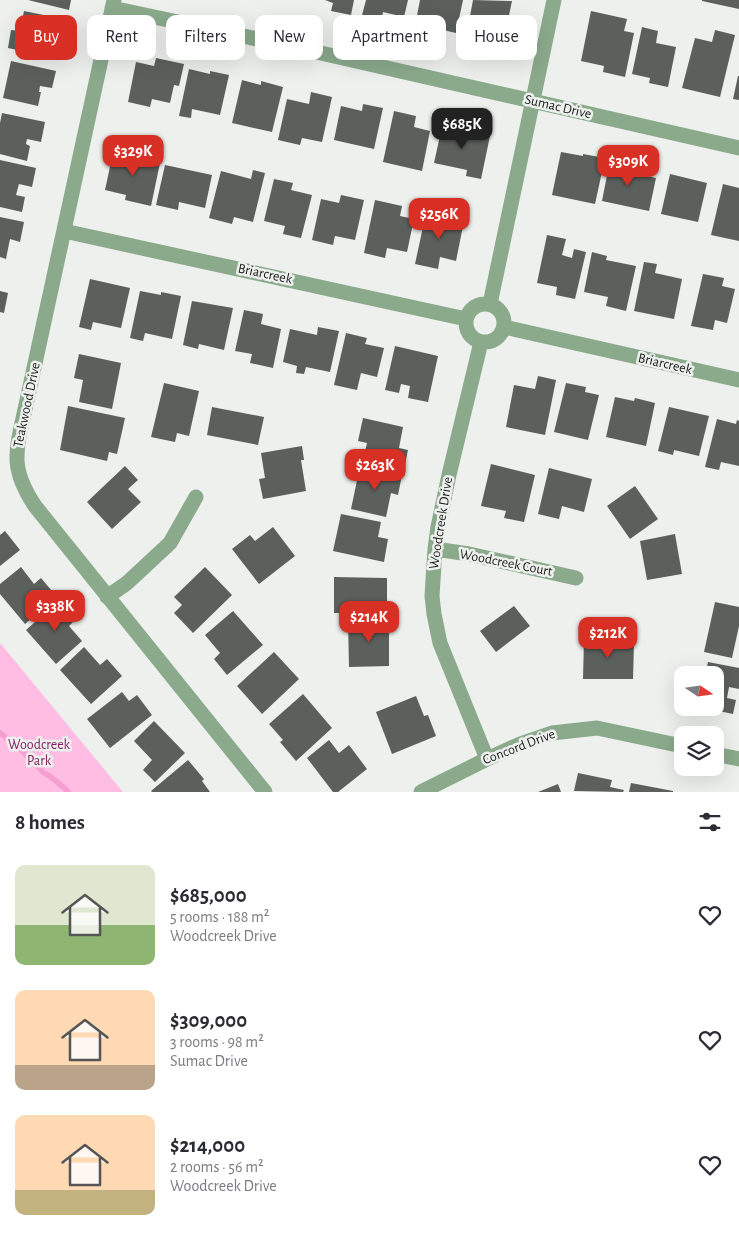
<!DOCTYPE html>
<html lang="en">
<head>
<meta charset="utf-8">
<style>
	body { margin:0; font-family:"Alegreya Sans",sans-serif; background:#f7f7f7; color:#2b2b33; height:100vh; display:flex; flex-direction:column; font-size:19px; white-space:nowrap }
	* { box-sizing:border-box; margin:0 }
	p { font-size:16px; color:#7c7c81 }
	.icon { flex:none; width:28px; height:28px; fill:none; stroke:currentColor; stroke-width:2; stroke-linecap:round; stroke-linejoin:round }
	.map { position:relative; height:792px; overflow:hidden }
	.panel { display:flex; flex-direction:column; background:#fff; flex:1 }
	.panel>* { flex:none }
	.guide { position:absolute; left:15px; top:15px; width:710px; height:45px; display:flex; gap:10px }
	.needle { width:32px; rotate:103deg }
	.fabs { position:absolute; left:674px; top:666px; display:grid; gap:10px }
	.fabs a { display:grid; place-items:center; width:50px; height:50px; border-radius:10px; background:#fff; box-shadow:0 5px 20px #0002; font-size:25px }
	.price { position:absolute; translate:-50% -42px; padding:0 11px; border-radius:10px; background:#d93025; color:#fff; font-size:16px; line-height:32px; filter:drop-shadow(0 1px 2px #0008) }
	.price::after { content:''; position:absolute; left:50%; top:30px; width:15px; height:11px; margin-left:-8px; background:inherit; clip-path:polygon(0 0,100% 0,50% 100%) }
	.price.selected { background:#222; color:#fff }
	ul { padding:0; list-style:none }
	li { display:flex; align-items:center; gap:15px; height:125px; padding:0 15px }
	li span { display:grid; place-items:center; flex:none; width:140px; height:100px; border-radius:10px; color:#555 }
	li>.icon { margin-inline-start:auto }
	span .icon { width:60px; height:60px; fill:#fffc; stroke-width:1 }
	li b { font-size:21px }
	h2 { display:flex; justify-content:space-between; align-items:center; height:60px; padding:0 15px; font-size:21px }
	.chip { padding:0 18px; border-radius:10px; background:#fff; box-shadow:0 5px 20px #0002; font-size:18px; line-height:45px }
	.chip.selected { background:#d93025; color:#fff }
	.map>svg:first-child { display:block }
	.green { fill:#ffbde3 }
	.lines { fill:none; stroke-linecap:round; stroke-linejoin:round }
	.stream { stroke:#f59ed2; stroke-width:5.5 }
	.building { fill:#5c605c }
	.street { stroke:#8baa8c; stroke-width:15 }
	.labels { text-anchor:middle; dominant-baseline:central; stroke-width:5; stroke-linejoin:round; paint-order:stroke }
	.street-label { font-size:14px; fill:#1b1d1b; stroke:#edf0ed }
	.park-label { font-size:14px; fill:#852266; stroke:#edf0ed }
</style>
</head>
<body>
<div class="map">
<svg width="739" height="792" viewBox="0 0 739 792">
	<rect width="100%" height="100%" fill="#edf0ed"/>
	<path class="green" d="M0 643 123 792H0Z"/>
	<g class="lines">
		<path class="stream" d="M0 733 16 745 44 773C48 774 66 789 68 792"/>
	</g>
	<path class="building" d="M28 0H71L69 10Z
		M325 0H354L351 15 331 11 333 3Z
		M366 0H408L404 17 383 12 381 24 361 19Z
		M420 0H463L456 33 439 29 440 26 434 25 432 35 414 31Z
		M473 0 512 1 504 39 491 36 490 44 484 43V47L465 43Z
		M702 0H739V9L702 1Z
		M24 11 68 20 64 39 53 37 51 50 47 49 45 56 8 48 11 30 20 31Z
		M591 11 627 19 624 31 634 33 625 77 603 72 604 66 581 61Z
		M642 27 658 31 656 43 676 47 668 87 649 83 650 78 632 74Z
		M715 30 735 35 720 97 682 88 695 38 712 42Z
		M156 58 184 64 179 86 174 85 170 103 152 99 150 107 128 102 136 62 154 66Z
		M11 61 56 71 52 88 40 86 39 92H41L38 106 3 98Z
		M189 69 210 74V71L229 75 220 115 192 109 191 118 179 116Z
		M738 76H739V100L733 99Z
		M242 80 261 85V81L283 87 272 132 232 123Z
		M311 92 332 97 322 142 302 138 300 145 278 140 287 99 309 104Z
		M363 104 383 108 374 149 334 140 341 106 362 111Z
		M394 111 416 116 414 127 430 131 422 171 383 162Z
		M2 113 45 122 41 142 27 139 26 144 30 146 27 161 0 154V123Z
		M443 122 466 127 465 131 490 136 481 179 466 176 467 170 434 163Z
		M114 148 129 152V156L160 163 151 206 125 200 126 195 105 190Z
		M561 152 583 156V154L605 158 595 204 552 195Z
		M0 160 36 168 32 187 19 184 16 195 25 197 22 212 0 207Z
		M610 160 634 165 633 173 656 178 649 211 602 201Z
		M165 165 212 175 205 208 179 202 178 210 156 205Z
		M253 170 265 173 253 222 234 217 232 224 209 218 221 171 251 179Z
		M670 174 707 183 698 222 661 214Z
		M274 179 293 183 291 190 312 195 301 238 283 234 285 226 264 221Z
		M723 184 739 188V241L711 235Z
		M341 195 364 200 355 240 335 236 333 245 312 240 321 199 339 203Z
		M375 200 402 206 400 216 414 219 407 252 387 248 385 258 364 253Z
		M426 213 464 221 456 261 440 257 438 269 415 264Z
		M0 217 24 222 20 242 10 239 6 259 0 257Z
		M547 235 566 239 562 255 572 258 574 249 586 252 575 299 556 295 557 287 537 283Z
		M592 252 607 256 606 260 636 266 626 311 606 306 608 297 584 292Z
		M644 262 657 264 655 273 682 279 674 319 634 311Z
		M703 274 724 278 722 286 735 289 727 323 715 320 713 330 691 326Z
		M90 279 130 288 121 328 93 322 91 330 79 327Z
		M0 291 8 293 4 313 0 312Z
		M140 291 161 295V292L181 296 172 339 145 333 143 341 130 338Z
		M192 301 233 308 224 350 199 344 198 349 183 345Z
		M244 310 263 314 261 324 281 329 273 368 250 363 252 354 235 351Z
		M318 327 339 331 330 372 306 367 304 374 296 373 297 366 283 362 290 329 317 335Z
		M346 333 367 338 365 344 384 348 377 377 361 373 357 390 334 385Z
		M395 346 438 356 428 402 408 398 410 386 401 384 399 393 385 390Z
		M79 354 121 363 112 409 79 402 83 380 74 378Z
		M538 376 556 380 545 435 506 427 514 385 535 389Z
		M164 383 199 391 189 436 177 433 175 442 151 437Z
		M566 383 586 387 585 392 599 395 588 440 554 432Z
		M615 397 634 401 635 398 655 403 646 446 606 437Z
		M68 406 125 418 117 454 109 452 107 461 60 450Z
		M212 407 264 417 258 445 207 435Z
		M669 407 709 416 699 456 674 450 673 455 658 451Z
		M363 418 403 427 399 448 408 450 404 469 363 461 367 443 358 441Z
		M717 419 736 424 737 420 739 421V466L721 462 719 470 705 467Z
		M302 446 304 460H301L306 491 263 499 259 479 265 478 261 453Z
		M491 464 535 475 524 522 504 518 506 511 481 506Z
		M125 466 138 480 128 489 141 502 112 529 87 502Z
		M360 466 402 475 398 495 391 493 386 517 351 509Z
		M549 468 592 479 584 512 562 506 559 519 538 514Z
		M635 486 658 519 630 539 607 506Z
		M341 514 381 522 378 537 388 539 384 562 333 551Z
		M273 527 295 556 259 584 232 549 250 535 255 541Z
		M5 531 20 550 0 566V535Z
		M675 534 682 574 647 580 640 541Z
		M21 567 34 584 41 578 57 597 25 624 0 594V584Z
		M205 567 232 595 193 633 174 613 182 605 174 597Z
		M334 577 387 578V613H334Z
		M60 600 76 619 69 626 82 641 56 664 26 630Z
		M715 602 739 607V626L732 658 704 652Z
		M514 606 530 626 496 652 480 631Z
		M233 611 263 645 227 675 214 659 220 653 205 635Z
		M389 620V666L349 667 348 621Z
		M584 639H622V643H634L633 679H583Z
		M84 647 100 665 107 659 122 676 91 704 60 670Z
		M274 652 299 679 262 714 237 686Z
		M708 662 739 668V689L729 687 727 698 736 700 733 714 705 708H715V675H705Z
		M122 692 129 701 137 695 152 715 110 748 87 719Z
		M303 694 332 728 296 761 280 742 283 740 269 724Z
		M416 696 424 716 428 715 436 736 392 754 376 712Z
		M154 721 185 753 155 782 143 770 152 760 134 741Z
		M329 740 339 753 349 745 367 769 338 792H333L307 758Z
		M188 760 204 779 202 781 210 792H152L151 791Z
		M578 773 612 780 610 787 624 790 623 792 574 791Z
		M631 783 673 791V792H629Z
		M558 784 561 792H538Z"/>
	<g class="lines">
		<path class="street" d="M114 0 24 414C15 454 11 470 35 506L265 792
			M112 8 290 46 739 148
			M64 231 466 319
			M466 323a19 19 0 1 1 38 0a19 19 0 1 1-38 0Z
			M490 304 554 0
			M504 327 739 380
			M481 342 449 475 438 527 435 549 432 596 434 614 440 643 487 759
			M435 549 469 554 576 578
			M107 597 127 583 170 543 196 497
			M715 754 739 759
			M421 792 487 759 520 744 552 733 597 728 682 746"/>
	</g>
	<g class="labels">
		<g class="street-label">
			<text transform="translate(558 107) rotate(13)">Sumac Drive</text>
			<text transform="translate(265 274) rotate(12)">Briarcreek</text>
			<text transform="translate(665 364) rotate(13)">Briarcreek</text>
			<text transform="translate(27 405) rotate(-78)">Teakwood Drive</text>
			<text transform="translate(441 523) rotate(-81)">Woodcreek Drive</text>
			<text transform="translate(506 563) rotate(11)">Woodcreek Court</text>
			<text transform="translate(519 747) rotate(-21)">Concord Drive</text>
		</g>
		<g class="park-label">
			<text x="39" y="745">Woodcreek<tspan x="39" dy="16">Park</tspan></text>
		</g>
	</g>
</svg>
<div class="fabs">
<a><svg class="needle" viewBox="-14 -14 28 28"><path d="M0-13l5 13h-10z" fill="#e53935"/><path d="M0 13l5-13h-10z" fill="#7c7c81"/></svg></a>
<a><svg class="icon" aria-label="layers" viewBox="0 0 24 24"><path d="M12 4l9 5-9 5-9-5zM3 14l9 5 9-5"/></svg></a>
</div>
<b class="price selected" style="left:462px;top:150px">$685K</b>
<b class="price" style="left:133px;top:177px">$329K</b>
<b class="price" style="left:628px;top:187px">$309K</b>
<b class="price" style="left:439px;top:240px">$256K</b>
<b class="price" style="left:375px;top:491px">$263K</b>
<b class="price" style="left:55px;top:632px">$338K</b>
<b class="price" style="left:369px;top:643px">$214K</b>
<b class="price" style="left:608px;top:659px">$212K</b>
<div class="guide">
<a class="chip selected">Buy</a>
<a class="chip">Rent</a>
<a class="chip">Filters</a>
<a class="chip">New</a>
<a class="chip">Apartment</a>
<a class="chip">House</a>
</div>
</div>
<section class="panel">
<h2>8 homes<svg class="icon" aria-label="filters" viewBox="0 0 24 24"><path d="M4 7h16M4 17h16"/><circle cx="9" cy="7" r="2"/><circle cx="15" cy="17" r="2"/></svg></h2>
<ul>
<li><span style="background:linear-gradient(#dfe7d0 60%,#8fb573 0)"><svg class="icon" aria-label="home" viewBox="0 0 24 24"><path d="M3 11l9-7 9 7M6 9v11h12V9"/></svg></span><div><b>$685,000</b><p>5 rooms · 188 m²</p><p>Woodcreek Drive</p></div><svg class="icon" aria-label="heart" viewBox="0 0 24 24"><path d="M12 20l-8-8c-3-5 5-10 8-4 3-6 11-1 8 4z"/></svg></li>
<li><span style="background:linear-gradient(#ffd9b3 75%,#b9a48a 0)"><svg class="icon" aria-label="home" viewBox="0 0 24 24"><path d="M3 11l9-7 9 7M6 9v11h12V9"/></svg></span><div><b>$309,000</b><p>3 rooms · 98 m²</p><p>Sumac Drive</p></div><svg class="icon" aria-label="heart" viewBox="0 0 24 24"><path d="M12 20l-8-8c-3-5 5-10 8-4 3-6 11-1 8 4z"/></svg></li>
<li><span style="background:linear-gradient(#ffd9b3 75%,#c2b280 0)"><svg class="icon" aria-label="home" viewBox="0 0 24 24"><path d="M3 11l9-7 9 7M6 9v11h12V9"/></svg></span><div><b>$214,000</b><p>2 rooms · 56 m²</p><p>Woodcreek Drive</p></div><svg class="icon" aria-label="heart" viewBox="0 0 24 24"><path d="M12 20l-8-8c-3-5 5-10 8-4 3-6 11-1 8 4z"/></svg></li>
</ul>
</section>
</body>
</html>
